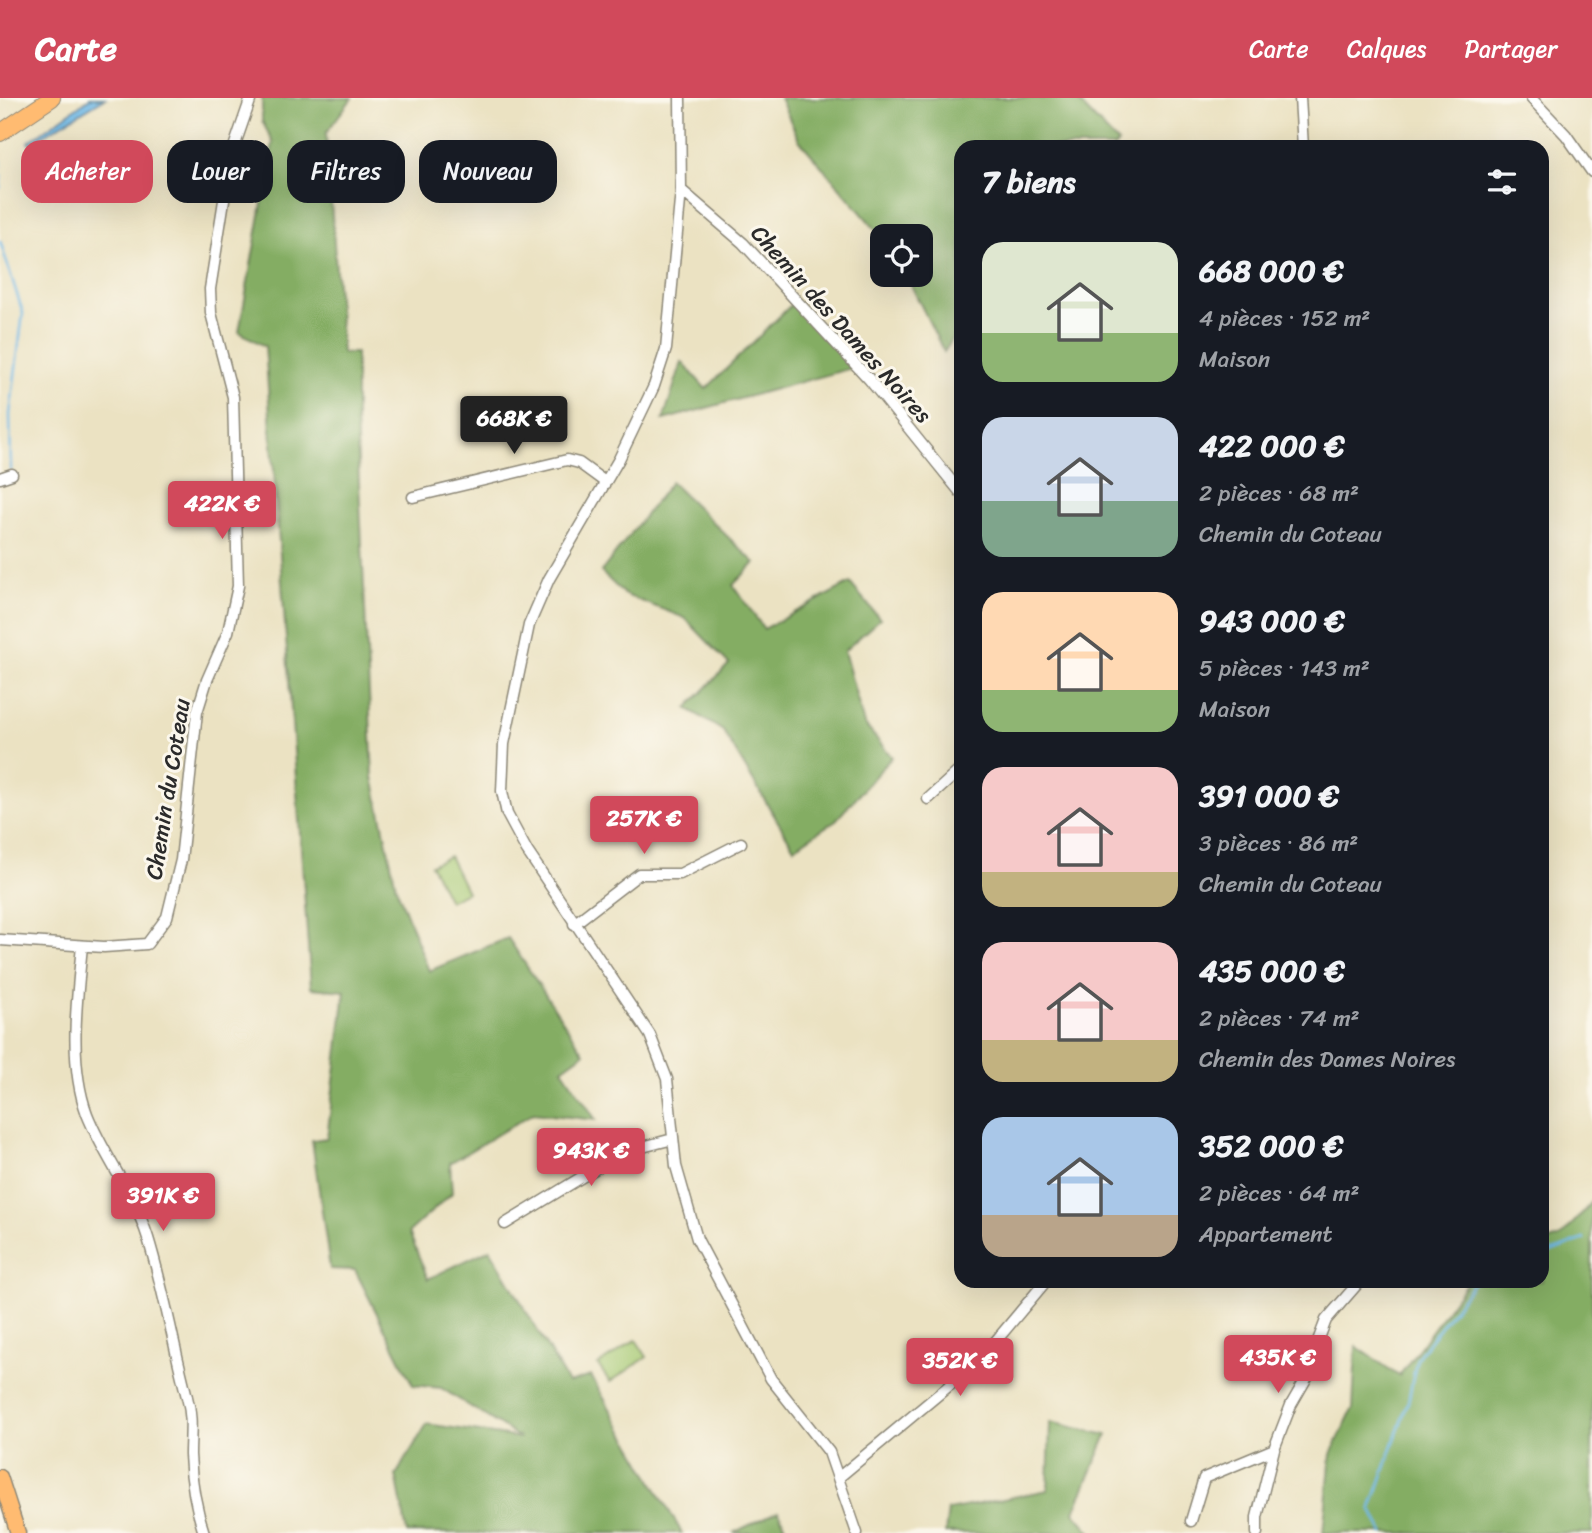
<!DOCTYPE html>
<html lang="fr">
<head>
<meta charset="utf-8">
<style>
	body { margin:0; font-family:Sriracha,sans-serif; background:#20242c; color:#f1f3f6; height:100vh; display:flex; flex-direction:column; font-size:26px; white-space:nowrap }
	* { box-sizing:border-box; margin:0 }
	p { font-size:23px; color:#9ea1a6 }
	.icon { flex:none; width:38px; height:38px; fill:none; stroke:currentColor; stroke-width:2; stroke-linecap:round; stroke-linejoin:round }
	.map { position:relative; flex:1; overflow:hidden }
	.sheet { position:absolute; left:954px; top:42px; width:595px; height:1148px; display:flex; flex-direction:column; background:#171b24; border-radius:21px; box-shadow:0 7px 28px #0002 }
	.sheet>* { flex:none }
	.banner { position:absolute; left:21px; top:42px; width:665px; height:63px; display:flex; gap:14px }
	.fabs { position:absolute; left:870px; top:126px; display:grid; gap:14px }
	.fabs a { display:grid; place-items:center; width:63px; height:63px; border-radius:14px; background:#171b24; box-shadow:0 7px 28px #0002; font-size:35px }
	.price { position:absolute; translate:-50% -60px; padding:0 16px; border-radius:7px; background:#d1495b; color:#fff; font-size:23px; line-height:46px; filter:drop-shadow(0 2px 4px #0008) }
	.price::after { content:''; position:absolute; left:50%; top:42px; width:21px; height:16px; margin-left:-10px; background:inherit; clip-path:polygon(0 0,100% 0,50% 100%) }
	.price.on { background:#222; color:#fff }
	ul { padding:0; list-style:none }
	li { display:flex; align-items:center; gap:21px; height:175px; padding:0 28px }
	li span { display:grid; place-items:center; flex:none; width:196px; height:140px; border-radius:21px; color:#555 }
	li>.icon { margin-inline-start:auto }
	span .icon { width:84px; height:84px; fill:#fffc; stroke-width:1 }
	li b { font-size:30px }
	h2 { display:flex; justify-content:space-between; align-items:center; height:84px; padding:0 28px; font-size:30px }
	.chip { padding:0 24px; border-radius:21px; background:#171b24; box-shadow:0 7px 28px #0002; font-size:24px; line-height:63px }
	.chip.on { background:#d1495b; color:#fff }
	header { display:flex; align-items:center; gap:42px; box-sizing:border-box; height:98px; padding:0 35px; background:#d1495b; color:#fff }
	header strong { font-size:33px }
	nav { display:flex; gap:38px; margin-inline-start:auto; font-size:24px }
	.map>svg:first-child { display:block }
	.green { fill:#a6c972; stroke:#687a4e; stroke-width:2 }
	.forest { fill:#84ad64; stroke:#586c48; stroke-width:2 }
	.water { fill:#6eb8e6; stroke:#4c7288; stroke-width:2 }
	.lines { fill:none; stroke-linecap:round; stroke-linejoin:round }
	.stream { stroke:#6eb8e6; stroke-width:2.5 }
	.minor-casing { stroke:#8b8676; stroke-width:13 }
	.major-casing { stroke:#8b8676; stroke-width:17 }
	.highway-casing { stroke:#8b8676; stroke-width:18 }
	.minor { stroke:#fff; stroke-width:10 }
	.major { stroke:#ffbb71; stroke-width:14 }
	.highway { stroke:#ffbb71; stroke-width:16 }
	.labels { text-anchor:middle; dominant-baseline:central; stroke-width:6; stroke-linejoin:round; paint-order:stroke }
	.street-label { font-size:23px; fill:#2b2b2b; stroke:#fbf7ec }
</style>
</head>
<body>
<header>
<strong>Carte</strong>
<nav><a>Carte</a><a>Calques</a><a>Partager</a></nav>
</header>
<div class="map">
<svg width="1592" height="1435" viewBox="0 0 1592 1435">
	<rect width="100%" height="100%" fill="#fbf7ec"/>
	<filter id="ink" filterUnits="userSpaceOnUse"><feTurbulence type="fractalNoise" baseFrequency=".0143" numOctaves="2"/><feDisplacementMap in="SourceGraphic" scale="14" xChannelSelector="R" yChannelSelector="G"/><feConvolveMatrix kernelMatrix="1 2 1 2 8 2 1 2 1" color-interpolation-filters="sRGB"/></filter>
	<filter id="wash" filterUnits="userSpaceOnUse"><feTurbulence type="fractalNoise" baseFrequency=".00686" numOctaves="4" result="noise"/><feDisplacementMap in="SourceGraphic" scale="28" xChannelSelector="R" yChannelSelector="G"/><feGaussianBlur stdDeviation="1.57" result="paint"/><feColorMatrix in="noise" values="0 0 0 0 0 0 0 0 0 0 0 0 0 0 0 0 0 1.4 0 .05"/><feComposite in="paint" operator="in"/></filter>
	<g filter="url(#wash)">
		<rect width="100%" height="100%" fill="#ebe2c2"/>
		<path class="green" d="M449 758 467 794 449 803 431 767Z
			M636 1242 647 1259 610 1284 598 1267Z"/>
		<path class="forest" d="M262 0H352L326 35 342 255H356V321L373 679 396 789 429 873 508 840 584 955 562 971 596 1022 533 1015 450 1065 452 1095 409 1134 428 1181 490 1151 568 1285 591 1278 682 1435H407L396 1377 427 1326 520 1340 441 1290 413 1287 355 1172 330 1171 312 1042 327 1040 345 893 311 890 265 248 239 234 273 44 262 23Z
			M780 0H1075L1118 45 1114 49H961V229L944 254 906 177H920V138L882 139 799 42Z
			M793 205 852 270 663 322 682 264 706 291Z
			M671 384 755 465 733 487 764 531 850 485 880 521 844 553 864 626 892 659 836 722 794 750 723 633 687 610 729 566 685 520 625 497 601 474Z
			M1592 1104V1435H1323L1331 1356 1353 1310 1356 1248 1399 1278 1468 1183H1542V1146L1561 1139Z
			M1050 1324 1107 1337 1074 1414 1092 1435H945L948 1412 1048 1392Z
			M778 1413 789 1435H733Z"/>
		<path class="water" d="M90 0H105L29 46 28 44Z"/>
		<g class="lines">
			<path class="stream" d="M0 53V70
				M0 90 1 77
				M0 143 23 215 10 316 11 372
				M1542 1157 1584 1141
				M1383 1435 1371 1410 1408 1304 1417 1260 1475 1183"/>
		</g>
	</g>
	<g filter="url(#ink)">
		<g class="lines">
			<defs>
				<path id="minor" d="M680 0 681 92 666 251 654 288 619 361 549 481 529 527 504 646 502 693 507 716 527 753 650 937 667 981 676 1068 697 1141 771 1281 829 1354 857 1435
					M1300 0 1303 49
					M1531 0 1566 37 1592 74
					M681 92 743 145 869 281 961 395
					M0 380 12 376
					M413 399 567 362 579 365 605 384
					M928 701 961 671
					M574 826 639 776H680L741 745
					M0 842 104 849 147 846 167 819 181 762 197 614 207 582 228 534 238 488 233 299 211 215 210 191 231 58 251 0
					M82 848C77 901 68 965 87 1016 104 1059 134 1095 148 1140 164 1192 173 1246 187 1299 193 1319 190 1337 190 1357 191 1384 196 1410 204 1435
					M505 1126 623 1054 673 1041
					M838 1380 980 1262 1046 1183
					M1191 1423 1204 1380 1274 1351
					M1257 1435V1419L1274 1351 1291 1307 1314 1267 1318 1243 1326 1222 1360 1183"/>
				<path id="major" d="M0 1379 18 1435"/>
				<path id="highway" d="M0 35 52 0"/>
			</defs>
			<use href="#minor" class="minor-casing"/>
			<use href="#major" class="major-casing"/>
			<use href="#highway" class="highway-casing"/>
			<use href="#minor" class="minor"/>
			<use href="#major" class="major"/>
			<use href="#highway" class="highway"/>
		</g>
	</g>
	<g class="labels">
		<g class="street-label">
			<text transform="translate(841 226) rotate(48)">Chemin des Dames Noires</text>
			<text transform="translate(168 691) rotate(-81)">Chemin du Coteau</text>
		</g>
	</g>
</svg>
<div class="fabs">
<a><svg class="icon" aria-label="locate" viewBox="0 0 24 24"><circle cx="12" cy="12" r="6"/><path d="M12 2v4M12 18v4M2 12h4M18 12h4"/></svg></a>
</div>
<b class="price on" style="left:514px;top:358px">668K €</b>
<b class="price" style="left:222px;top:443px">422K €</b>
<b class="price" style="left:644px;top:758px">257K €</b>
<b class="price" style="left:591px;top:1090px">943K €</b>
<b class="price" style="left:163px;top:1135px">391K €</b>
<b class="price" style="left:1278px;top:1297px">435K €</b>
<b class="price" style="left:960px;top:1300px">352K €</b>
<div class="banner">
<a class="chip on">Acheter</a>
<a class="chip">Louer</a>
<a class="chip">Filtres</a>
<a class="chip">Nouveau</a>
</div>
<section class="sheet">
<h2>7 biens<svg class="icon" aria-label="filters" viewBox="0 0 24 24"><path d="M4 7h16M4 17h16"/><circle cx="9" cy="7" r="2"/><circle cx="15" cy="17" r="2"/></svg></h2>
<ul>
<li><span style="background:linear-gradient(#dfe7d0 65%,#8fb573 0)"><svg class="icon" aria-label="home" viewBox="0 0 24 24"><path d="M3 11l9-7 9 7M6 9v11h12V9"/></svg></span><div><b>668 000 €</b><p>4 pièces · 152 m²</p><p>Maison</p></div></li>
<li><span style="background:linear-gradient(#c9d6e8 60%,#7fa58c 0)"><svg class="icon" aria-label="home" viewBox="0 0 24 24"><path d="M3 11l9-7 9 7M6 9v11h12V9"/></svg></span><div><b>422 000 €</b><p>2 pièces · 68 m²</p><p>Chemin du Coteau</p></div></li>
<li><span style="background:linear-gradient(#ffd9b3 70%,#8fb573 0)"><svg class="icon" aria-label="home" viewBox="0 0 24 24"><path d="M3 11l9-7 9 7M6 9v11h12V9"/></svg></span><div><b>943 000 €</b><p>5 pièces · 143 m²</p><p>Maison</p></div></li>
<li><span style="background:linear-gradient(#f6c9c9 75%,#c2b280 0)"><svg class="icon" aria-label="home" viewBox="0 0 24 24"><path d="M3 11l9-7 9 7M6 9v11h12V9"/></svg></span><div><b>391 000 €</b><p>3 pièces · 86 m²</p><p>Chemin du Coteau</p></div></li>
<li><span style="background:linear-gradient(#f6c9c9 70%,#c2b280 0)"><svg class="icon" aria-label="home" viewBox="0 0 24 24"><path d="M3 11l9-7 9 7M6 9v11h12V9"/></svg></span><div><b>435 000 €</b><p>2 pièces · 74 m²</p><p>Chemin des Dames Noires</p></div></li>
<li><span style="background:linear-gradient(#a9c7e8 70%,#b9a48a 0)"><svg class="icon" aria-label="home" viewBox="0 0 24 24"><path d="M3 11l9-7 9 7M6 9v11h12V9"/></svg></span><div><b>352 000 €</b><p>2 pièces · 64 m²</p><p>Appartement</p></div></li>
</ul>
</section>
</div>
</body>
</html>
